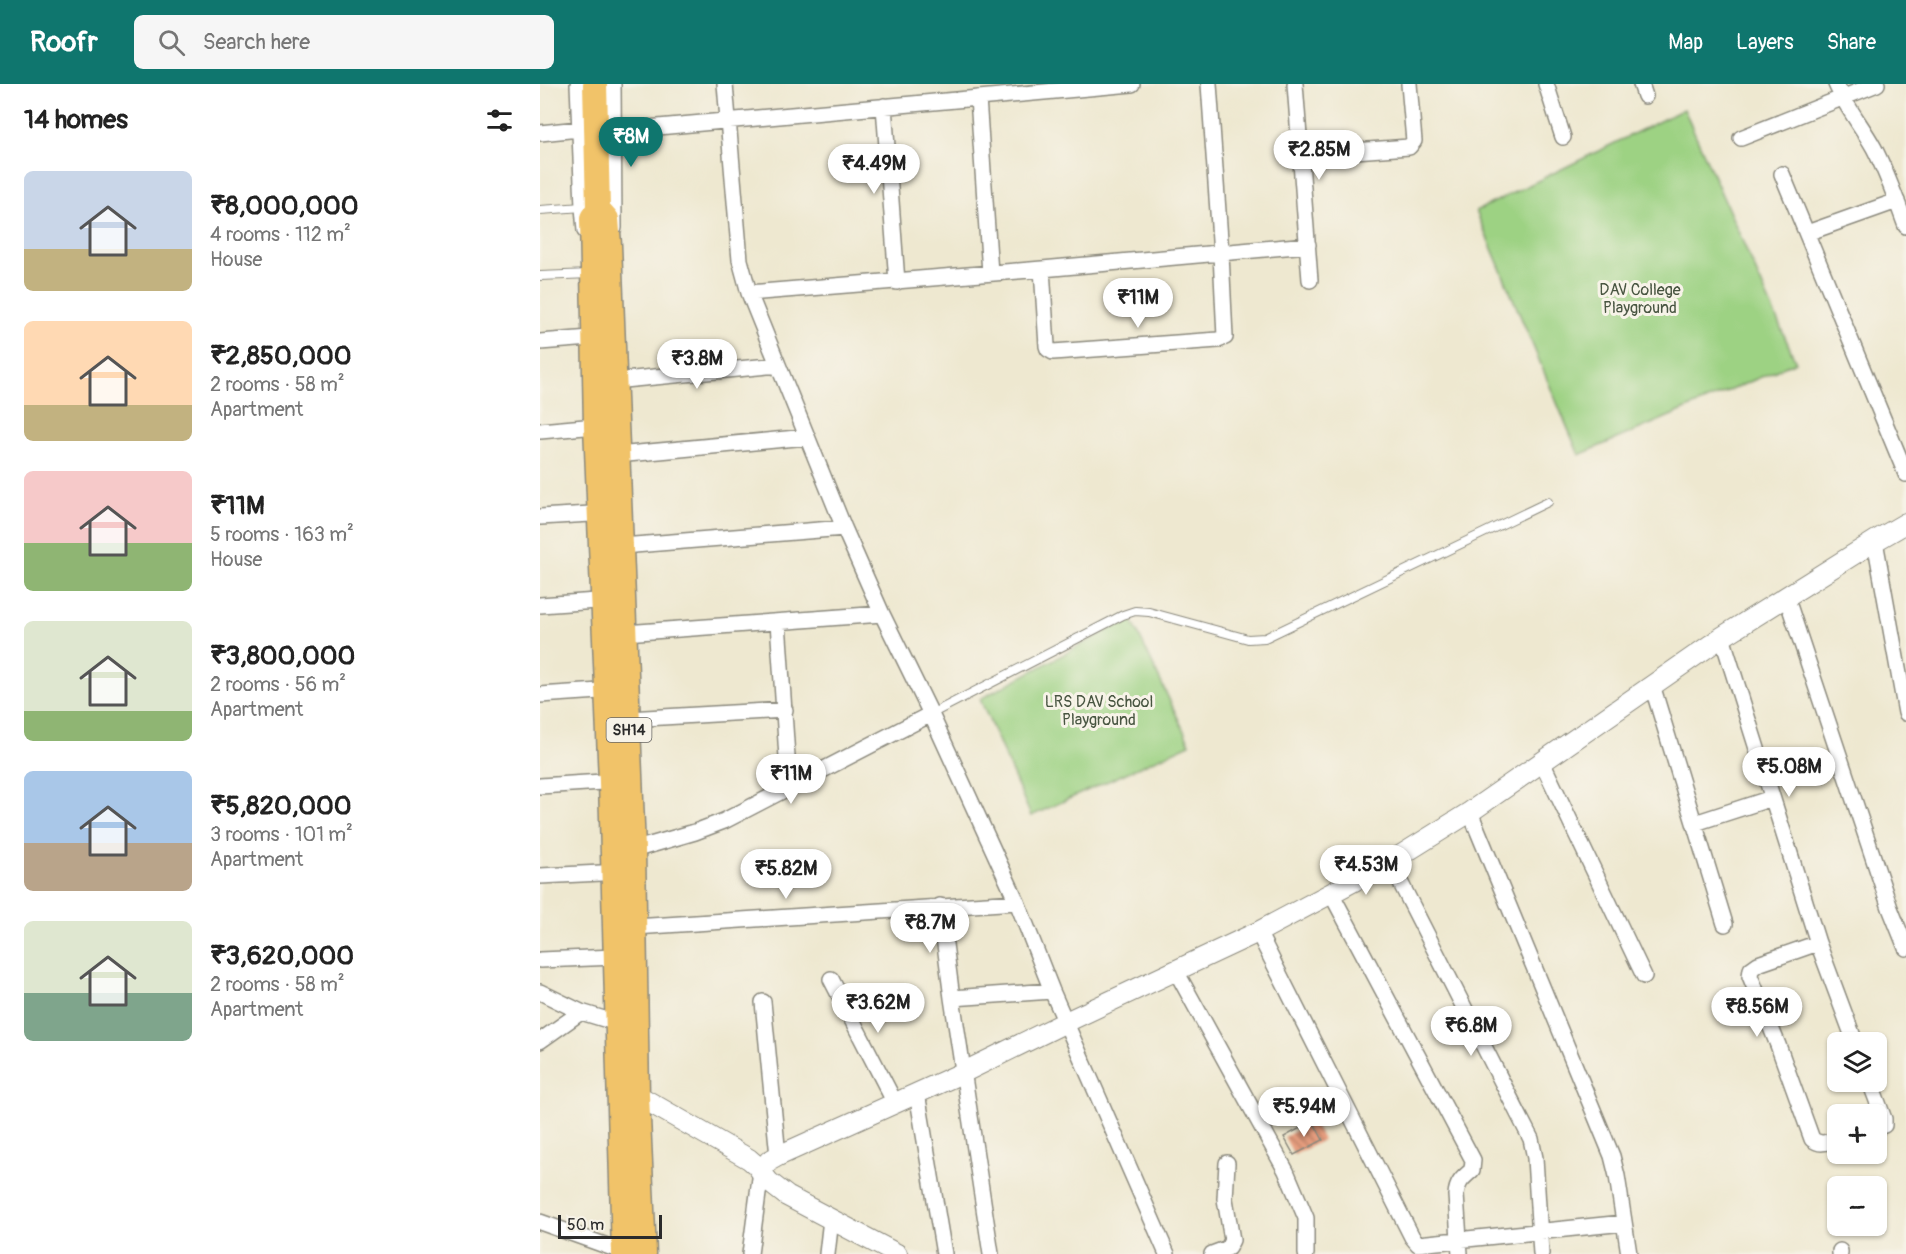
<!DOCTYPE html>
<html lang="en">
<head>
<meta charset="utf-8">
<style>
	body { margin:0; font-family:Pangolin,sans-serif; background:#f6f6f6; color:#222; height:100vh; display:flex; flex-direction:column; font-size:22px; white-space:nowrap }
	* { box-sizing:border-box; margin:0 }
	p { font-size:20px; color:#767676 }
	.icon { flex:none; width:33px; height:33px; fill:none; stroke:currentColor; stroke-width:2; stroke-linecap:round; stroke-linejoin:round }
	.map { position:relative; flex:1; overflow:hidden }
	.details { display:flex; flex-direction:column; background:#fff; width:540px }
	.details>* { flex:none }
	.tools { position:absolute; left:1287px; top:948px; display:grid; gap:12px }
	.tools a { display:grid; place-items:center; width:60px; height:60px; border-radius:9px; background:#fff; box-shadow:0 2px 4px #0004; font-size:30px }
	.scale { position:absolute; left:18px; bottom:15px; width:104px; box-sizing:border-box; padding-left:6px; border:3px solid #2b2b2b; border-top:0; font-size:16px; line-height:21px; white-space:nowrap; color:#2b2b2b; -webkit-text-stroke:4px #f7f3e8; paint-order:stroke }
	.price { position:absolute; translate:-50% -51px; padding:0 14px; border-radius:21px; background:#fff; color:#222; font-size:20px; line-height:39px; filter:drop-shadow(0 2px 3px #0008) }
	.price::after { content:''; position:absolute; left:50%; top:36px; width:18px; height:14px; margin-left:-9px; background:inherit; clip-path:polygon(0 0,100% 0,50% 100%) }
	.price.current { background:#0f766e; color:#fff }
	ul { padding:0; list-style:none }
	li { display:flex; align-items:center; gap:18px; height:150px; padding:0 24px }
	li span { display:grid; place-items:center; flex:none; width:168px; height:120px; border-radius:9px; color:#555 }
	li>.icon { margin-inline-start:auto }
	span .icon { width:72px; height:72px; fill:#fffc; stroke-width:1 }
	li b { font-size:26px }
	h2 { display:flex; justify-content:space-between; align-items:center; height:72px; padding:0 24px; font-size:26px }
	header { display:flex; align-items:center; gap:36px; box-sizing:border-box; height:84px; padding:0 30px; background:#0f766e; color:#fff }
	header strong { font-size:28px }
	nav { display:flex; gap:33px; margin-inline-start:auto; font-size:21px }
	.search { width:420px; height:54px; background:#f6f6f6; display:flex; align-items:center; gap:15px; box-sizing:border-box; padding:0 21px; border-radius:9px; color:#767676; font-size:22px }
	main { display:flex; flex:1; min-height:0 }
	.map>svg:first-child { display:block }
	.park { fill:#9dd283; stroke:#647e57; stroke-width:1.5 }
	.building { fill:url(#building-back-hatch) }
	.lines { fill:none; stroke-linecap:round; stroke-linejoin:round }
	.service-casing { stroke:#8c8a7e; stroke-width:10 }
	.minor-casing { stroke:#8c8a7e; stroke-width:18 }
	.tertiary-casing { stroke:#8c8a7e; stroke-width:22 }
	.primary-casing { stroke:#8c8a7e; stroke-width:27 }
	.service { stroke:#fff; stroke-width:8 }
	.minor { stroke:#fff; stroke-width:15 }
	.tertiary { stroke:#fff; stroke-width:20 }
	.primary { stroke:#f1c369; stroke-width:24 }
	.labels { text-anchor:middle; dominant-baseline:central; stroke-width:6; stroke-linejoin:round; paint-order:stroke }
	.shield { fill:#f7f3e8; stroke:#686764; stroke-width:1.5 }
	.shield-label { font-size:15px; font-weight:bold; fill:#2b2b2b }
	.park-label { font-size:16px; fill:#485541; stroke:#f7f3e8 }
</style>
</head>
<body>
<header>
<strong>Roofr</strong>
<div class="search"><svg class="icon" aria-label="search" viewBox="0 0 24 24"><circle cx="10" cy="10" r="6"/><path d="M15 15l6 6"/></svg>Search here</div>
<nav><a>Map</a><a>Layers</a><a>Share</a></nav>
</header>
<main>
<section class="details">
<h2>14 homes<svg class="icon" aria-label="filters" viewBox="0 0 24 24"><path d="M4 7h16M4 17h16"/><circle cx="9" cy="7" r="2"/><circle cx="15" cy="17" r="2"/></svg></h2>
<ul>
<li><span style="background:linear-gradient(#c9d6e8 65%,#c2b280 0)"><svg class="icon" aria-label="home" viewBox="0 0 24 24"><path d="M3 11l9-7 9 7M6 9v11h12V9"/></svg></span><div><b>₹8,000,000</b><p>4 rooms · 112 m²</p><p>House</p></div></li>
<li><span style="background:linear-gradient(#ffd9b3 70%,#c2b280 0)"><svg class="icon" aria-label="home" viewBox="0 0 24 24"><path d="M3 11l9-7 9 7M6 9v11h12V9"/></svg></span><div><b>₹2,850,000</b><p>2 rooms · 58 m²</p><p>Apartment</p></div></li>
<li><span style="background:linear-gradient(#f6c9c9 60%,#8fb573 0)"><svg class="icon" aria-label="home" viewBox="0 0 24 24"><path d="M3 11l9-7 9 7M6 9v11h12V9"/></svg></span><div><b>₹11M</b><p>5 rooms · 163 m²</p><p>House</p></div></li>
<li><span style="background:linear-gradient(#dfe7d0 75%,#8fb573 0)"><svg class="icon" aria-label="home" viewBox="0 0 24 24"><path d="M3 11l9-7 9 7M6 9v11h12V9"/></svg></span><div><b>₹3,800,000</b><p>2 rooms · 56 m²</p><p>Apartment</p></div></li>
<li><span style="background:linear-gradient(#a9c7e8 60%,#b9a48a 0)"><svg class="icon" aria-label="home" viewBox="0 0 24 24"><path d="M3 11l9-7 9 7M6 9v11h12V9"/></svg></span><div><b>₹5,820,000</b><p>3 rooms · 101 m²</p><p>Apartment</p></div></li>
<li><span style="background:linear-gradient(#dfe7d0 60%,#7fa58c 0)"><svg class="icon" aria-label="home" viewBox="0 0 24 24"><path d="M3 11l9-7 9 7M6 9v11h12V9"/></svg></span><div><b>₹3,620,000</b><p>2 rooms · 58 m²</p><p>Apartment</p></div></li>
</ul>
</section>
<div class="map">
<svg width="1366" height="1170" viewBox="0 0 1366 1170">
	<defs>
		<pattern id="building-back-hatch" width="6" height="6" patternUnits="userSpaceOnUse" patternTransform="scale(1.5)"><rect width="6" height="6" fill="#e69d7e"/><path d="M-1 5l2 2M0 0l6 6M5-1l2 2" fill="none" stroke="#bb8067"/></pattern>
	</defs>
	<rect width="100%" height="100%" fill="#f7f3e8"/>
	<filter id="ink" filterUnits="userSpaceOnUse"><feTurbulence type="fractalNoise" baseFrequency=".0167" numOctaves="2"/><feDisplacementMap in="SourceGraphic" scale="12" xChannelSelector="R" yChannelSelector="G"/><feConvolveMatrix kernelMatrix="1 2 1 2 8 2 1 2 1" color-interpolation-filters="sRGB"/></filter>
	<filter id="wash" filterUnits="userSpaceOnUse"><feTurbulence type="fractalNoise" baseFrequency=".008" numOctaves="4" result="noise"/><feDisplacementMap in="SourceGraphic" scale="24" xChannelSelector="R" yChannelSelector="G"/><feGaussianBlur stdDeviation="1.35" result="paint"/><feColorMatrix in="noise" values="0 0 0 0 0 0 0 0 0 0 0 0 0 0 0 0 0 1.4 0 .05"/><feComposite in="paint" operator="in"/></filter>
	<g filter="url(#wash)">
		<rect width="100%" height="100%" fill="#eee8d0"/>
		<path class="park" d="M1144 25 1256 278 1039 371 936 127Z
			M591 534 650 660 491 732 440 615Z"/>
		<g id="blocks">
			<path class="building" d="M773 1037 783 1056 754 1071 744 1053Z"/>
		</g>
	</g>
	<g filter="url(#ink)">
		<use href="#blocks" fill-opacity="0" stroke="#8c8a7e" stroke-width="1.5"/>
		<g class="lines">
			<defs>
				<path id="service" d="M0 126 43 123
					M0 192 50 190
					M391 630 583 531 595 527 609 528 708 555 725 554 1008 418"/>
				<path id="minor" d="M38 0 43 123 45 147
					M73 0 74 144
					M185 0 200 176 209 209 304 444 342 530 391 630 477 818 512 907 627 1170
					M755 0 770 196
					M1006 0 1023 53
					M1101 0 1105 12
					M1296 0C1306 23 1322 42 1334 64 1347 89 1356 115 1366 142
					M438 14 450 189
					M344 22 357 198
					M74 47 592 0
					M0 49 39 45
					M1201 54 1337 0
					M760 71 869 63 874 57 869 0
					M1242 90 1366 390
					M1267 149 1357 117
					M502 185 507 262 508 265 513 268 678 256 685 253 681 170 669 0
					M209 209 502 185 768 161
					M0 258 63 253
					M73 297 238 281
					M0 347 56 342
					M77 371 267 353
					M0 433 68 429
					M1335 457 1366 629
					M82 462 304 444
					M1246 512 1350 824 1366 864
					M0 521 71 516
					M238 538 249 703
					M85 549 342 530
					M1182 553 1278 859 1315 958
					M1112 601 1185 840
					M0 611 75 606
					M88 635 245 626
					M1002 678 1104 892
					M0 702 78 697
					M930 728 1072 1072 1077 1092 1089 1170
					M1155 739 1232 714
					M93 766 155 748 184 737 391 630
					M850 778 991 1055 995 1074 1001 1170
					M0 792 82 788
					M791 809 933 1076 932 1086C923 1094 917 1098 916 1111L920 1170
					M400 822 412 914
					M95 843 477 818
					M718 848 872 1153 878 1160 1084 1139
					M1278 859 1218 880 1211 885 1210 892 1238 961 1272 1055C1280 1062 1288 1058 1298 1055
					M0 876 76 873
					M636 887 746 1087 766 1134V1170
					M291 895 355 1019
					M0 908 41 928 84 941
					M223 918 238 1072
					M0 957 41 928
					M1330 998 1344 1035V1041L1336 1044
					M377 1009 404 1170
					M0 1138 84 1168
					M1300 1167V1170
					M210 1170 221 1087
					M287 1170 291 1135
					M451 1170 412 914 512 907
					M672 1170 688 1164 692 1156 685 1115 687 1079"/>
				<path id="tertiary" d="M97 1011 209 1075 216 1081 229 1098 247 1112 357 1170
					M221 1087 229 1077 238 1072 422 989 526 938 718 848 850 778 930 728 1182 553 1335 457 1366 439"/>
				<path id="primary" d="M55 0 58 125 67 135 69 161 93 766 97 1011 104 1170
					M58 125 52 134 56 342 71 698 84 1170"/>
			</defs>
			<use href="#service" class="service-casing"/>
			<use href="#minor" class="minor-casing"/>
			<use href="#tertiary" class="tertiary-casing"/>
			<use href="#primary" class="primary-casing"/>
			<use href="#service" class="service"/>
			<use href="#minor" class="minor"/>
			<use href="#tertiary" class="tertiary"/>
			<use href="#primary" class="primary"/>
		</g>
	</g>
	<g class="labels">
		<rect class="shield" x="66.5" y="634" width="45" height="24" rx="4.5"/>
		<g class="shield-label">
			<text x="89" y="646">SH14</text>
		</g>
		<g class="park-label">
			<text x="1100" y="206">DAV College<tspan x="1100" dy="18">Playground</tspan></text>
			<text x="559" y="618">LRS DAV School<tspan x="559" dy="18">Playground</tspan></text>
		</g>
	</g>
</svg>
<div class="tools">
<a><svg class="icon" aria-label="layers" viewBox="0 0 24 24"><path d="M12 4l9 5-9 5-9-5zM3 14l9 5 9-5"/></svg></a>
<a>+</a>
<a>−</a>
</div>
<div class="scale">50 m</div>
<b class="price current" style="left:91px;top:84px">₹8M</b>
<b class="price" style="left:779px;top:97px">₹2.85M</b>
<b class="price" style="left:334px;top:111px">₹4.49M</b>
<b class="price" style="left:598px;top:245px">₹11M</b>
<b class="price" style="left:157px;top:306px">₹3.8M</b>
<b class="price" style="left:1249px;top:714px">₹5.08M</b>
<b class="price" style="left:251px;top:721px">₹11M</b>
<b class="price" style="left:826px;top:812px">₹4.53M</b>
<b class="price" style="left:246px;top:816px">₹5.82M</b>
<b class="price" style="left:390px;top:870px">₹8.7M</b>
<b class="price" style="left:338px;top:950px">₹3.62M</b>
<b class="price" style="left:1217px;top:954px">₹8.56M</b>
<b class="price" style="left:931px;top:973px">₹6.8M</b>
<b class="price" style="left:764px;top:1054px">₹5.94M</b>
</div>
</main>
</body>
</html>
